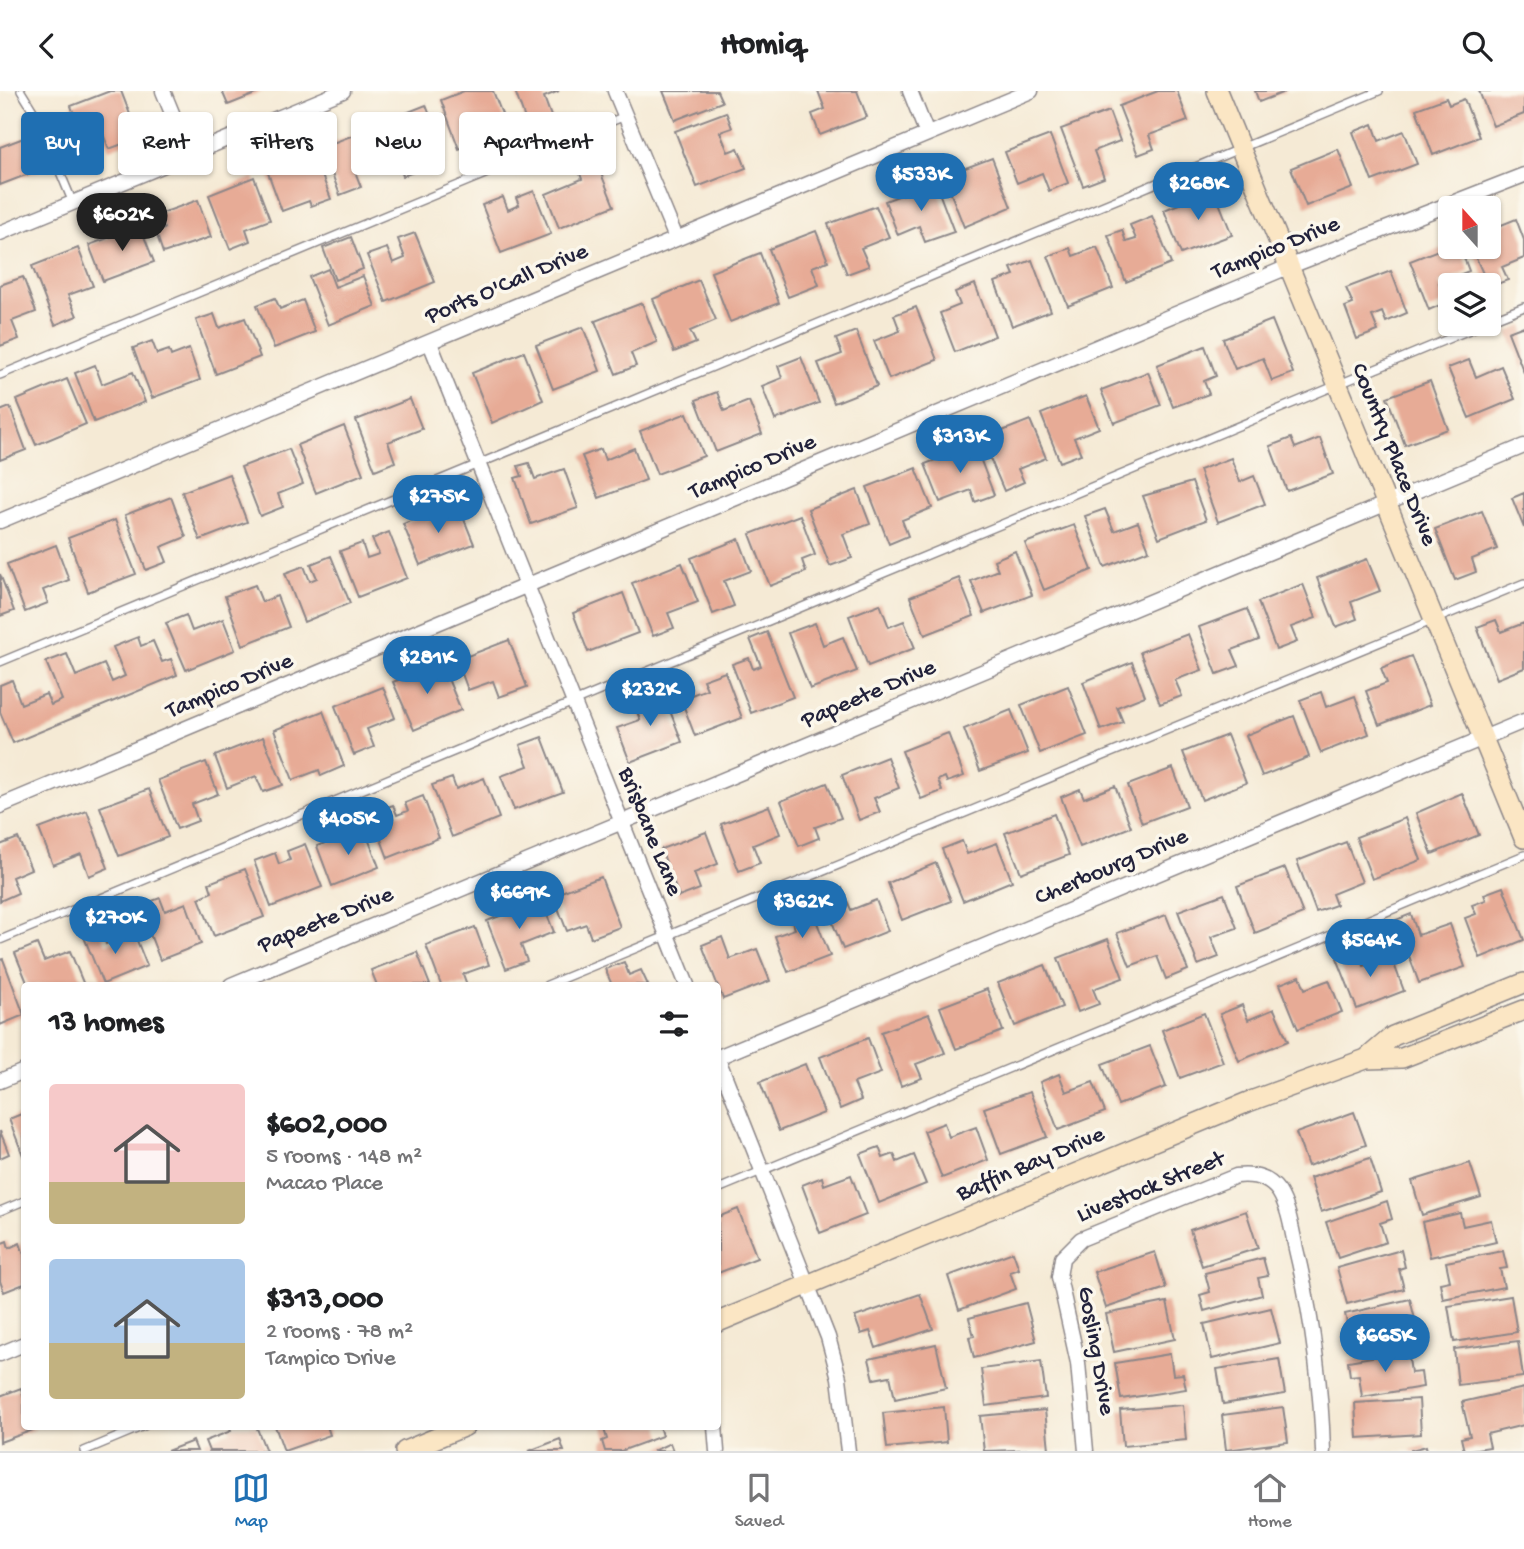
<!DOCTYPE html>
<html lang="en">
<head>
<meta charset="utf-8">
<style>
	body { margin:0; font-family:"Gochi Hand",sans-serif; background:#f2f2f2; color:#202124; height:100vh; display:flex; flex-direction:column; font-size:26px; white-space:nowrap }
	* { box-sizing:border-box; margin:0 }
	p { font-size:23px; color:#757577 }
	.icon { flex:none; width:38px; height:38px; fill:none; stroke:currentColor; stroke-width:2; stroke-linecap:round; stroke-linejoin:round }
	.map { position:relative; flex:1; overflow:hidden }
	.panel { position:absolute; left:21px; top:891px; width:700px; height:448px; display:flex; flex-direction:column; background:#fff; border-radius:7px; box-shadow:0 2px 5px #0004 }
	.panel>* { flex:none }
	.banner { position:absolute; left:21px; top:21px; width:700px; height:63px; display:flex; gap:14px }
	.needle { width:46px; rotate:339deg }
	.controls { position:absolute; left:1438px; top:105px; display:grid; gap:14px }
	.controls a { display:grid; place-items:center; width:63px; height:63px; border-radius:7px; background:#fff; box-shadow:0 2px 5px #0004; font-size:35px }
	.price { position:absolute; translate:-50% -60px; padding:0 16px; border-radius:24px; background:#1f6fb2; color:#fff; font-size:23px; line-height:46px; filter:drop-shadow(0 2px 4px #0008) }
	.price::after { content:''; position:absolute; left:50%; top:42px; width:21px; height:16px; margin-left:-10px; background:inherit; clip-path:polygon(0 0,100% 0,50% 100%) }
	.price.selected { background:#222; color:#fff }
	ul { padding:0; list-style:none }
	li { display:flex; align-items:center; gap:21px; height:175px; padding:0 28px }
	li span { display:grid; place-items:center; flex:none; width:196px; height:140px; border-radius:7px; color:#555 }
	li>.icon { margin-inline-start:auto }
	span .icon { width:84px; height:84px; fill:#fffc; stroke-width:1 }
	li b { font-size:30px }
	h2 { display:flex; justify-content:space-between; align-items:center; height:84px; padding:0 28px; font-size:30px }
	.chip { padding:0 24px; border-radius:7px; background:#fff; box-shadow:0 2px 5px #0004; font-size:24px; line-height:63px }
	.chip.selected { background:#1f6fb2; color:#fff }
	header { display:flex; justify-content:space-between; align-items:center; height:91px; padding:0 28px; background:#fff; font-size:32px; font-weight:800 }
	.tabs { display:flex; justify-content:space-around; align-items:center; height:98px; border-top:2px solid #e0e0e0; background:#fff; font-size:19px; color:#757577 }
	.tabs a { display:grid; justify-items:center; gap:4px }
	.tabs .selected { color:#1f6fb2 }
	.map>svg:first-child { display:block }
	.building { fill:#e7ab96 }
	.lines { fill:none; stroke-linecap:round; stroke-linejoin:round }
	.lane-casing { stroke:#8c8688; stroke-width:10 }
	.street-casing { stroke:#8c8688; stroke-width:17 }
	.secondary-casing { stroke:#8c8688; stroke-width:22 }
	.lane { stroke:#fff; stroke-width:7 }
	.street { stroke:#fff; stroke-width:14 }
	.secondary { stroke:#fbe6c4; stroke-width:19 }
	.labels { text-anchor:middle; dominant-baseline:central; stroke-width:7; stroke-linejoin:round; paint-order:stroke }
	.street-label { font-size:24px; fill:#22223b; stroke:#fbf7ec }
</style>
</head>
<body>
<header><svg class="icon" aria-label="back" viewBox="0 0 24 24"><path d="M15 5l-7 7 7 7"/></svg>Homiq<svg class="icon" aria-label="search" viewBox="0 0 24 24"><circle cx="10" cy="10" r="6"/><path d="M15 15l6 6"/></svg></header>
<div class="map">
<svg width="1524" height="1360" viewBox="0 0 1524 1360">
	<rect width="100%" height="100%" fill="#fbf7ec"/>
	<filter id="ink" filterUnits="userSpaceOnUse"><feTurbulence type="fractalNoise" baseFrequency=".0143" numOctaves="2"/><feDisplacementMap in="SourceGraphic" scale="14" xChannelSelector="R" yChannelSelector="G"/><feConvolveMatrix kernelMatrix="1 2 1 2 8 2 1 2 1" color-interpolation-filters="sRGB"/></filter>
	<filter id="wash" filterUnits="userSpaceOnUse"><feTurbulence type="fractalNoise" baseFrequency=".00686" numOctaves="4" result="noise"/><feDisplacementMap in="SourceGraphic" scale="28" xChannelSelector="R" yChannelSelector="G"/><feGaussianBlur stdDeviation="1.57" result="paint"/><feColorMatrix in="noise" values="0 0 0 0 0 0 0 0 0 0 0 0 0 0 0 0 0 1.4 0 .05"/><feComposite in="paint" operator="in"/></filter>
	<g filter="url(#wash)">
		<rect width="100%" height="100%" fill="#f5ead5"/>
		<g id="blocks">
			<path class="building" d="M110 0H121L139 47 109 58 101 38 82 45 71 15Z
				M222 0H263L228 14Z
				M464 0H493L508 39 459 58 441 9Z
				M515 0H559L544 6 553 31 529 39Z
				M663 0H717L722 11 675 29Z
				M818 0H857L867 26 820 44 812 23 825 18Z
				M1158 0H1177L1188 30 1149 44 1154 58 1138 64 1119 15Z
				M1255 0H1287L1259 11Z
				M1479 0H1524V23L1493 35Z
				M1446 7 1449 14 1464 8 1479 46 1433 64 1416 18Z
				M426 14 437 43 417 51 427 76 403 85 383 31Z
				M1109 20 1120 50 1094 60 1104 87 1083 95 1061 38Z
				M726 21 732 37 720 41 728 61 738 57 746 77 697 96 675 40Z
				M1373 33 1379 50 1404 40 1417 73 1372 90 1353 41Z
				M372 37 383 66 354 78 361 96 340 104 322 56Z
				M1050 44 1068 92 1049 100 1042 82 1017 92 1005 61Z
				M26 46 39 79 0 94V56Z
				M1338 58 1353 97 1306 115 1291 77Z
				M313 61 331 108 311 115 309 110 282 120 267 79Z
				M594 65 614 115 559 137 546 103 582 88 576 72Z
				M992 67 1011 116 964 136 944 85Z
				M254 86 270 129 246 138 250 150 230 158 209 104Z
				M935 91 954 141 925 151 919 135 898 144 885 110Z
				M1214 99 1232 144 1181 163 1164 119Z
				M534 100 551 143 501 162 482 114 503 106 508 119 519 114 516 107Z
				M198 109 211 146 163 162 156 141 164 138 159 123Z
				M876 115 889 146 861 157 869 175 847 183 828 133Z
				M1152 125 1171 173 1126 191 1108 144 1122 139 1126 151 1136 148 1130 134Z
				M1516 128 1524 149V167L1502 176 1508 189 1489 196 1471 156H1489V139Z
				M140 135 154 171 103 190 89 154Z
				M816 140 828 170 812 176 819 194 788 206 769 158Z
				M415 142 435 191 386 211 367 164 387 157 393 172 405 167 398 148Z
				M351 146 363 178 335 189 323 157Z
				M1451 154 1460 156 1469 180 1439 192 1447 211 1429 219 1410 170Z
				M1097 156 1113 197 1068 215 1048 165 1070 157 1073 165Z
				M78 157 93 195 68 204 77 225 55 234 32 175Z
				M760 162 779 212 730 231 711 181Z
				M1032 169 1051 220 1012 235 995 191 1014 184 1011 177Z
				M328 178 335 196 363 185 375 215 328 234 309 186Z
				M1391 180 1407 222 1386 231 1382 221 1372 225 1378 240 1357 248 1345 216 1353 213 1346 197Z
				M23 186 36 221 12 230 19 248 0 255V194Z
				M699 189 716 229 690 240 696 252 674 261 653 208Z
				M975 193 995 245 955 261 940 222 960 214 955 201Z
				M275 207 280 218 303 209 315 241 274 257 257 214Z
				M642 212 657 251 631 262 636 275 616 283 595 230Z
				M916 216 937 269 889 288 874 250 900 240 894 224Z
				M214 223 219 237 245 227 260 266 216 283 196 229Z
				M1272 229 1293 282 1272 290 1263 267 1235 278 1223 248Z
				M1524 235V282L1508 241Z
				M583 236 600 280 553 298 536 254Z
				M856 240 877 295 834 312 818 272 842 263 836 248Z
				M152 250 157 263 169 259 171 265 189 258 200 289 152 307 133 257Z
				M1205 255 1216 285 1204 290 1209 303 1173 316 1157 274Z
				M524 261 543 309 492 332 472 282Z
				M801 266 819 312 775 329 762 295 782 287 778 275Z
				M1469 269 1476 286 1501 275 1515 308 1469 327 1448 277Z
				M95 274 102 293 133 281 145 311 94 331 75 282Z
				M1148 281 1161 314 1114 332 1101 299Z
				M67 288 86 333 36 354 17 309Z
				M1430 290 1448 338 1405 354 1387 306Z
				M717 301 724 320 749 310 762 343 716 361 696 309Z
				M1086 305 1099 337 1074 347 1081 363 1060 371 1041 323Z
				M410 308 422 338 388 351 395 371 375 379 356 329Z
				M10 316 26 359 0 369V320Z
				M687 322 704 365 657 383 640 340Z
				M1030 329 1046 367 1018 378 1024 391 1004 400 982 348Z
				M344 335 363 383 316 402 297 354Z
				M1291 347 1295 357 1320 347 1333 383 1287 400 1270 355Z
				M975 354 994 404 975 411 971 399 940 411 925 373Z
				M634 357 646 389 599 407 582 365 601 358 605 369Z
				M289 358 303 393 278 403 283 416 260 425 241 376Z
				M1231 367 1240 391 1254 385 1265 413 1218 431 1199 379Z
				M529 372 535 388 564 378 578 417 531 433 515 387 522 385 518 375Z
				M916 377 932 417 902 429 908 445 889 453 867 396Z
				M229 383 247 431 200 449 182 401Z
				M1192 391 1206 429 1159 447 1143 405Z
				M857 399 870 433 843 443 852 467 830 475 808 418Z
				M1524 402V437L1512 407Z
				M171 406 186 446 161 456 167 471 146 479 125 424Z
				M459 416 474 453 420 474 403 433 425 424 427 429Z
				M1105 418 1114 440 1138 431 1149 459 1105 476 1085 425Z
				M1482 420 1497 458 1472 468 1476 481 1455 489 1435 438Z
				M800 424 815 464 802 469 806 481 770 495 750 443Z
				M115 429 136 483 88 501 68 447Z
				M1074 434 1092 479 1044 499 1025 452Z
				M389 441 407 487 358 506 340 460 362 452 367 467 379 463 372 448Z
				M739 448 751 480 724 490 734 515 713 523 691 467Z
				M56 454 69 489 43 499 48 512 25 521 7 473Z
				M1015 460 1032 504 984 522 971 490 998 479 994 469Z
				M331 465 350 512 304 531 285 482 304 475 310 490 317 487 311 473Z
				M1367 468 1380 500 1351 511 1357 528 1336 536 1317 487Z
				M682 472 698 511 668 522 674 537 653 545 632 492Z
				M0 483 14 520 0 525Z
				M959 487 974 525 925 544 910 506Z
				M1303 493 1316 527 1291 536 1297 551 1276 559 1258 511Z
				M255 494 262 511 277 505 289 536 243 554 225 505Z
				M623 502 638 542 588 561 573 522Z
				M880 513 889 536 904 530 915 557 868 575 849 525Z
				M1247 518 1259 549 1232 559 1239 575 1217 583 1199 536Z
				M186 524 192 540 223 528 235 559 186 579 166 532Z
				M1496 529 1501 541 1524 532V577L1497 588 1477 536Z
				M815 532 823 554 843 546 857 580 810 598 788 542Z
				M767 541 793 606 751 622 732 573 749 567 753 578 761 575 750 548Z
				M1188 543 1202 579 1175 589 1182 605 1160 613 1140 561Z
				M138 546 141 555 153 550 162 571 171 568 177 584 13 652 0 621V594L12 589 21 613 46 603 51 614 62 609 46 571 67 563 76 585 104 573 112 591 125 585 113 556Z
				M509 549 527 596 499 606 493 590 468 599 457 569Z
				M1411 565 1430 614 1379 634 1366 600 1387 592 1381 577Z
				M441 571 461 619 414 639 393 591Z
				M1132 571 1145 605 1117 616 1123 631 1101 639 1083 591Z
				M725 581 742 627 695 645 681 608 707 598 703 589Z
				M1068 595 1087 644 1040 662 1021 614Z
				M383 596 395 627 367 638 374 656 354 664 335 615Z
				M662 599 682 651 630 671 617 637 640 629 633 610Z
				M1321 601 1326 616 1355 605 1369 643 1321 662 1300 609Z
				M1011 619 1028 662 980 680 964 638Z
				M323 620 344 675 321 685 319 679 293 689 274 639Z
				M1294 625 1309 666 1262 685 1246 644Z
				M948 642 964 685 947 691 945 686 938 689 942 700 921 708 902 660Z
				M1227 644 1246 692 1202 709 1183 661Z
				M263 646 283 694 263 701 256 685 227 697 215 665Z
				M542 646 563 701 514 719 501 685 528 675 520 654Z
				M887 666 899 697 874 707 880 721 859 729 842 684Z
				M206 671 218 703 192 713 198 730 177 738 158 689Z
				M1173 677 1187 715 1142 732 1128 694Z
				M452 687 456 698 484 687 499 727 452 746 432 694Z
				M827 692 841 727 815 736 819 747 799 755 781 710Z
				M1115 695 1131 736 1080 756 1061 706 1080 698 1084 707Z
				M149 698 168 746 119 765 100 716Z
				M1462 702 1479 744 1432 763 1416 722Z
				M423 705 439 747 388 767 371 722 393 714 397 724 408 720 405 712Z
				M769 715 780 743 753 754 760 772 739 780 721 733Z
				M87 720 108 777 89 785 81 763 53 774 39 738Z
				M1054 723 1069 764 1021 782 1005 742Z
				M1405 727 1421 769 1372 788 1356 746Z
				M364 737 379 776 332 795 317 755Z
				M706 741 718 773 694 782 700 798 679 806 661 758Z
				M18 747 31 778 12 786 18 802 0 810V754Z
				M962 750 967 763 997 752 1012 790 963 810 942 758Z
				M1346 751 1362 791 1332 803 1336 814 1316 821 1297 770Z
				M305 753 322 796 271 816 254 770 275 762 279 773 290 769 287 760Z
				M936 772 951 810 902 829 888 792Z
				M1285 777 1303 823 1255 842 1237 795Z
				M245 778 264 826 214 845 199 807 212 801 209 792Z
				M601 786 620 836 591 847 586 833 567 840 553 804Z
				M1503 796 1524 849 1480 867 1465 827 1476 823 1472 814 1486 809 1484 803Z
				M842 797 851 819 876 809 888 840 843 858 822 805Z
				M1224 803 1237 837 1211 846 1219 866 1198 874 1178 820Z
				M160 807 165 820 186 812 201 853 160 869 139 815Z
				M541 809 554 841 521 854 527 870 506 878 487 830Z
				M809 811 830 865 788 881 775 845 795 838 788 819Z
				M1411 823 1418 844 1450 833 1465 876 1419 892 1396 829Z
				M1166 824 1188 879 1166 888 1157 865 1130 875 1117 842Z
				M475 836 489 874 463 883 467 894H441L426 854Z
				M100 839 106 853 134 842 147 875 103 893 84 846Z
				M722 846 730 868 757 858 770 890 723 908 702 854Z
				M1108 848 1123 887 1093 898 1099 913 1078 921 1058 867Z
				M37 853 44 870 70 860 84 894H28L15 862Z
				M1357 859 1364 875 1391 865 1404 900 1357 918 1337 867Z
				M417 861 430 894H377L371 879Z
				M3 868 24 924 0 934V869Z
				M624 871 629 884 641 879 648 894H612L605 878Z
				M1045 874 1062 916 1015 935 998 892Z
				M1300 885 1305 898 1329 889 1342 921 1298 938 1280 893Z
				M987 898 1003 940 956 958 940 916Z
				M1242 914 1248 929 1274 918 1288 950 1239 970 1220 923Z
				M1204 922 1223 971 1180 987 1162 939Z
				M929 923 945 962 916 973 922 987 901 995 881 941Z
				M868 947 881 982 854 992 861 1009 840 1018 820 966Z
				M1150 955 1166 996 1118 1014 1102 973Z
				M805 973 824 1022 779 1040 760 991Z
				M1059 983 1066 1001 1093 991 1105 1021 1058 1039 1040 991Z
				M1030 1001 1047 1046 1001 1063 984 1017Z
				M1354 1021 1366 1054 1308 1075 1296 1042Z
				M24 1022V1067L9 1028Z
				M944 1032 949 1046 976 1036 988 1069 942 1087 924 1040Z
				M0 1040 9 1063 0 1067Z
				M879 1056 883 1067 894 1063 897 1071 914 1064 926 1093 879 1112 860 1063Z
				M1370 1067 1381 1101 1321 1121 1310 1087Z
				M1470 1072 1481 1106 1422 1124 1412 1090Z
				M851 1084 866 1124 820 1142 802 1094 822 1086 824 1094Z
				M1387 1110 1392 1128 1380 1132 1386 1151 1338 1167 1326 1131Z
				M738 1118 757 1167 718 1182V1126Z
				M1246 1120 1258 1157 1202 1175 1190 1139Z
				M1460 1122 1463 1135 1491 1129 1496 1151 1430 1166 1422 1131Z
				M7 1150 9 1157 20 1152 24 1164V1193L4 1201 0 1190V1153Z
				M1401 1159 1405 1176 1399 1178 1404 1198 1347 1213 1337 1177Z
				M1503 1160 1507 1177 1500 1178 1504 1196 1443 1208 1440 1192 1450 1190 1446 1171Z
				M1013 1161 1019 1178 1010 1181 1016 1198 959 1219 948 1185Z
				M1155 1161 1166 1197 1106 1217 1094 1181Z
				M1263 1167 1268 1185 1258 1187 1262 1204 1204 1220 1200 1204 1210 1201 1205 1182Z
				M920 1203 933 1238 876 1257 870 1240 861 1243 855 1226Z
				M1511 1205 1517 1241 1454 1251 1448 1215Z
				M1410 1208 1419 1245 1353 1260 1345 1223Z
				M1167 1211 1175 1248 1114 1261 1106 1223Z
				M1026 1212 1036 1250 974 1267 969 1246 974 1245 969 1227Z
				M1271 1217 1280 1252 1212 1268 1204 1233Z
				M1518 1250 1523 1286 1458 1294 1454 1258Z
				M936 1253 946 1297 895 1308 890 1285 874 1288 869 1268Z
				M1408 1260 1411 1282 1421 1281 1423 1296 1362 1306 1359 1284 1350 1285 1348 1270Z
				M1170 1263 1173 1284 1183 1283 1186 1298 1121 1308 1115 1272Z
				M1279 1268 1285 1303 1223 1313 1217 1278Z
				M1041 1270 1046 1307 986 1315 981 1278Z
				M21 1297 24 1307V1335L36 1338 0 1351V1305Z
				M1524 1297V1334L1487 1343 1490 1356 1464 1360 1461 1347 1470 1345 1462 1311Z
				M1419 1308 1421 1343 1357 1347 1355 1312Z
				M1183 1314 1186 1349 1123 1355 1120 1319Z
				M944 1316 947 1351 887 1357 883 1322Z
				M1283 1316 1288 1351 1226 1359 1222 1324Z
				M1045 1319 1049 1358 984 1360 980 1325Z
				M229 1335H256L266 1360H209L205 1350 231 1340Z
				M275 1335H327L330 1344 284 1360Z
				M603 1335H659L662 1345 621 1360H605L602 1350 607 1348Z
				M560 1348 564 1360H529Z
				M193 1350 197 1360H167Z
				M670 1352 673 1360H653Z
				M1426 1355 1427 1360H1411V1359Z"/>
		</g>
	</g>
	<g filter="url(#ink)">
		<use href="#blocks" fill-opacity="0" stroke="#8c8688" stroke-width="2"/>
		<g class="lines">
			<defs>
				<path id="lane" d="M21 0 37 26 73 112
					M1489 230 1524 216
					M0 284 625 25
					M0 571 1379 0
					M0 849 1484 233
					M547 894 1524 492
					M718 1098 1524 764
					M0 1120 24 1110
					M84 1360 144 1335"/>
				<path id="street" d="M163 0 190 66
					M615 0 676 147
					M910 0 927 43
					M0 142 343 0
					M430 252 687 894
					M0 430 1031 0
					M0 715 1288 176 1524 84
					M231 894 1524 355
					M718 966 1524 630
					M718 968 828 1246 839 1287 848 1360
					M0 990 24 980
					M0 1263 24 1253
					M715 1335 717 1360
					M1086 1360 1078 1272 1059 1186 1062 1167 1081 1148 1236 1085C1253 1083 1269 1086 1279 1101 1289 1117 1292 1140 1296 1158 1312 1225 1321 1291 1323 1360"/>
				<path id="secondary" d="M1217 0 1524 747
					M1366 968 1393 945 1524 892
					M718 1231 1248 1011 1366 968 1402 967 1524 919
					M405 1360 465 1335"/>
			</defs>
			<use href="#lane" class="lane-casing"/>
			<use href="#street" class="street-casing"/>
			<use href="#secondary" class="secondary-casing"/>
			<use href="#lane" class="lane"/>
			<use href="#street" class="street"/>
			<use href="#secondary" class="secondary"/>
		</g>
	</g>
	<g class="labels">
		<g class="street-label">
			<text transform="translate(1276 158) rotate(-22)">Tampico Drive</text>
			<text transform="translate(507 194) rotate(-23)">Ports O'Call Drive</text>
			<text transform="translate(1393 364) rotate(68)">Country Place Drive</text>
			<text transform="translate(753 377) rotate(-23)">Tampico Drive</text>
			<text transform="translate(230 596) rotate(-23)">Tampico Drive</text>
			<text transform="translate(869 604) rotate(-23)">Papeete Drive</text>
			<text transform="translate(649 741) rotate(68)">Brisbane Lane</text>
			<text transform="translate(1112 777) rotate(-23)">Cherbourg Drive</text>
			<text transform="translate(326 830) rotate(-22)">Papeete Drive</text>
			<text transform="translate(1031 1074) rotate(-23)">Baffin Bay Drive</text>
			<text transform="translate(1151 1097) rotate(-22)">Livestock Street</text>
			<text transform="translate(1095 1260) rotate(80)">Gosling Drive</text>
		</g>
	</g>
</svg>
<div class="controls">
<a><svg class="needle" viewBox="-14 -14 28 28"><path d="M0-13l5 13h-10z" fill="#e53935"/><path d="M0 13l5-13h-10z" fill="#757577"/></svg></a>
<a><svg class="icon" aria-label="layers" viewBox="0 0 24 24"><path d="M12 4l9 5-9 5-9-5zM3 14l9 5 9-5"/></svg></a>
</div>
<b class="price" style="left:921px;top:122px">$533K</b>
<b class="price" style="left:1198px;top:131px">$268K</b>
<b class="price selected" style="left:122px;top:162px">$602K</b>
<b class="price" style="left:960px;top:384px">$313K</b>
<b class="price" style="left:438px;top:444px">$275K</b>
<b class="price" style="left:427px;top:605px">$281K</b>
<b class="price" style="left:650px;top:637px">$232K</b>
<b class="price" style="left:348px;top:766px">$405K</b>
<b class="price" style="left:519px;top:840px">$669K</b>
<b class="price" style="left:802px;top:849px">$362K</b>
<b class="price" style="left:115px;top:865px">$270K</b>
<b class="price" style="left:1370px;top:888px">$564K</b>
<b class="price" style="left:1385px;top:1283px">$665K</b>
<div class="banner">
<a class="chip selected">Buy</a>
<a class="chip">Rent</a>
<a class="chip">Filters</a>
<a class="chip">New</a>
<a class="chip">Apartment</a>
</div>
<section class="panel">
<h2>13 homes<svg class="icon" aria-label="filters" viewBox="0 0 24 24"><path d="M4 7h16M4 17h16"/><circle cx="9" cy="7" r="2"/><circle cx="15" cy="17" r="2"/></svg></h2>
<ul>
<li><span style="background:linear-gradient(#f6c9c9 70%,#c2b280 0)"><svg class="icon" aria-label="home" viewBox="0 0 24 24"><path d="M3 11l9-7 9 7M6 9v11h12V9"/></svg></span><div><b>$602,000</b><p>5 rooms · 148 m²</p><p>Macao Place</p></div></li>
<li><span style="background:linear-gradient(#a9c7e8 60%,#c2b280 0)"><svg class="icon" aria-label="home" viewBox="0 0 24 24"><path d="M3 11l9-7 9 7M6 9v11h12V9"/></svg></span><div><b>$313,000</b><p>2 rooms · 78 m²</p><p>Tampico Drive</p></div></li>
</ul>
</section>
</div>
<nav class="tabs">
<a class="selected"><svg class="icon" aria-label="map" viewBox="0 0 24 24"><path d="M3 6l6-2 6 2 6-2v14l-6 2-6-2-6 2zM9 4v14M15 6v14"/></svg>Map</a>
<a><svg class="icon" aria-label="saved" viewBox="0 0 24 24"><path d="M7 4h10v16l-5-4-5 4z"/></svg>Saved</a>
<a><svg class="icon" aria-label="home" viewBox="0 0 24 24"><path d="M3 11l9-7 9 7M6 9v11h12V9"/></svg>Home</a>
</nav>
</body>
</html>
